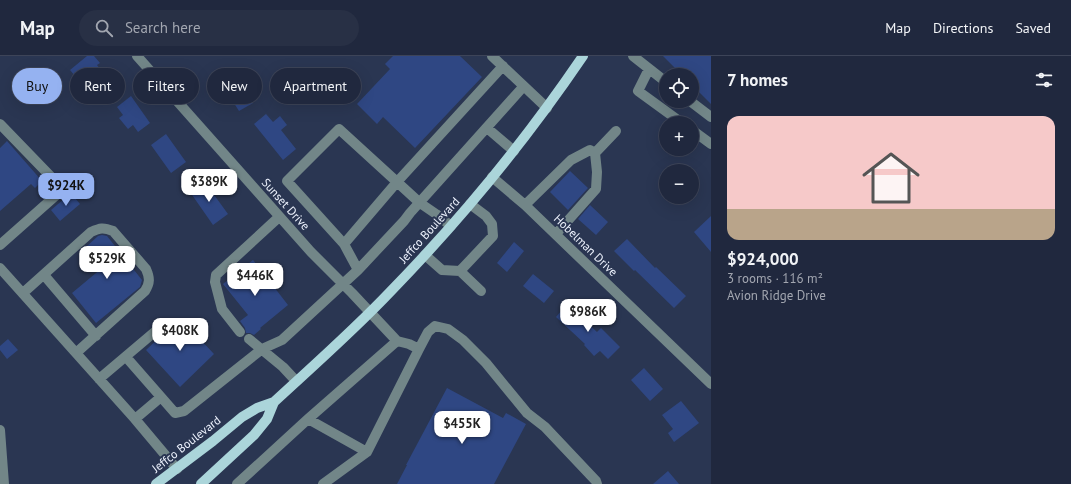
<!DOCTYPE html>
<html lang="en">
<head>
<meta charset="utf-8">
<style>
	body { margin:0; font-family:"PT Sans",sans-serif; background:#283045; color:#f1f3f6; height:100vh; display:flex; flex-direction:column; font-size:15px; white-space:nowrap }
	* { box-sizing:border-box; margin:0 }
	p { font-size:13px; color:#a2a6b0 }
	.icon { flex:none; width:22px; height:22px; fill:none; stroke:currentColor; stroke-width:2; stroke-linecap:round; stroke-linejoin:round }
	.map { position:relative; flex:1; overflow:hidden }
	.details { display:flex; flex-direction:column; background:#20283e; width:360px }
	.details>* { flex:none }
	.hud { position:absolute; left:12px; top:12px; width:380px; height:36px; display:flex; gap:8px }
	.fabs { position:absolute; left:659px; top:12px; display:grid; gap:8px }
	.fabs a { display:grid; place-items:center; width:40px; height:40px; border-radius:50%; background:#20283e; box-shadow:0 4px 16px #0002,0 0 0 1px #3d4458; font-size:20px }
	.price { position:absolute; translate:-50% -34px; padding:0 9px; border-radius:8px; background:#fff; color:#222; font-size:13px; line-height:26px; filter:drop-shadow(0 1px 2px #0008) }
	.price::after { content:''; position:absolute; left:50%; top:24px; width:12px; height:9px; margin-left:-6px; background:inherit; clip-path:polygon(0 0,100% 0,50% 100%) }
	.price.current { background:#95b2f1; color:#111 }
	ul { padding:0; list-style:none }
	li { display:grid; align-content:center; gap:8px; height:212px; padding:0 16px }
	li+li { border-top:1px solid #3d4458 }
	li span { display:grid; place-items:center; height:124px; border-radius:12px; color:#555 }
	li>.icon { margin-inline-start:auto }
	span .icon { width:72px; height:72px; fill:#fffc; stroke-width:1 }
	li b { font-size:17px }
	h2 { display:flex; justify-content:space-between; align-items:center; height:48px; padding:0 16px; font-size:17px }
	.tag { padding:0 14px; border-radius:18px; background:#20283e; box-shadow:0 4px 16px #0002,0 0 0 1px #3d4458; font-size:14px; line-height:36px }
	.tag.current { background:#95b2f1; color:#111 }
	header { display:flex; align-items:center; gap:24px; box-sizing:border-box; height:56px; padding:0 20px; background:#20283e; border-bottom:1px solid #3d4458 }
	header strong { font-size:19px }
	nav { display:flex; gap:22px; margin-inline-start:auto; font-size:14px }
	.search { width:280px; height:36px; background:#283045; display:flex; align-items:center; gap:10px; box-sizing:border-box; padding:0 14px; border-radius:22px; color:#a2a6b0; font-size:15px }
	main { display:flex; flex:1; min-height:0 }
	.map>svg:first-child { display:block }
	.building { fill:#2f4783 }
	.lines { fill:none; stroke-linecap:round; stroke-linejoin:round }
	.minor { stroke:#728688; stroke-width:10 }
	.major { stroke:#abd5da; stroke-width:10 }
	.labels { text-anchor:middle; dominant-baseline:central; stroke-width:4; stroke-linejoin:round; paint-order:stroke }
	.street-label { font-size:12px; fill:#eef3fe; stroke:#2a3652 }
</style>
</head>
<body>
<header>
<strong>Map</strong>
<div class="search"><svg class="icon" aria-label="search" viewBox="0 0 24 24"><circle cx="10" cy="10" r="6"/><path d="M15 15l6 6"/></svg>Search here</div>
<nav><a>Map</a><a>Directions</a><a>Saved</a></nav>
</header>
<main>
<div class="map">
<svg width="711" height="428" viewBox="0 0 711 428">
	<rect width="100%" height="100%" fill="#2a3652"/>
	<path class="building" d="M87 0H94L100 7 97 9 109 25 91 39 70 14Z
		M393 0H460L482 21 415 92 383 61 377 68 357 48 390 13 385 8Z
		M663 0H711V48L692 29V19H682Z
		M231 14 253 47 239 55 218 22Z
		M131 40 150 67 138 76 133 69 128 73 119 62 123 59 117 51Z
		M266 58 273 66 280 60 287 69 281 74 296 93 283 104 254 68Z
		M166 78 186 106 171 117 151 89Z
		M7 85 42 125 35 132 31 128 0 155V92Z
		M570 115 588 132 568 154 550 136Z
		M204 125 228 158 213 169 190 136Z
		M71 137 80 148 60 165 51 154Z
		M590 149 608 166 596 179 578 163Z
		M711 160V196L694 176Z
		M102 179 107 180 142 224 140 231 96 267 72 237 102 212 86 191 98 180Z
		M627 183 655 212 656 211 686 240 674 252 635 214 634 215 614 195Z
		M514 186 524 195 507 216 497 207Z
		M253 204 288 249 260 272 261 273 254 279 250 277H246L245 272 240 265 248 259 223 228Z
		M533 218 554 235 544 247 523 230Z
		M567 248 597 276 601 272 620 291 608 303 600 295 594 300 584 289 585 288 556 261Z
		M180 262 214 298 180 331 146 294Z
		M8 283 18 294 7 303 0 294V290Z
		M644 312 663 333 650 345 631 324Z
		M447 332 503 362 506 357 526 368 494 428H397L407 409H406Z
		M681 345 699 367 674 386 668 377 673 373 662 359Z
		M668 415 679 428H653Z"/>
	<g class="lines">
		<path class="minor" d="M137 0 311 196 352 237 397 285 409 288 419 293
			M492 0 547 52
			M633 0 666 26
			M649 13 638 35 682 67
			M690 45 711 61
			M0 68 57 127 62 134 0 189
			M487 72 514 95
			M692 74 711 88
			M492 121 525 149 711 328
			M525 149 571 104 590 94 595 97
			M556 178 596 133 597 116 595 97 616 75
			M344 188 397 126 503 10
			M425 199 442 214 460 215 493 180 492 168 486 160 470 148
			M0 212 135 363 177 413
			M358 214 344 188 287 125 339 73 420 147 436 158 451 170
			M460 215 481 235
			M44 219 96 280
			M23 237 91 176C100 172 103 171 113 175L146 213C150 222 150 227 145 235L76 297
			M240 276 222 253 215 226 216 219 279 161
			M249 283 283 311 296 325
			M126 301 175 357 184 355 262 293 282 284 358 214 404 165 410 157 523 31
			M99 323 164 268
			M135 363 161 341
			M308 363 367 396 323 428
			M0 374 4 428
			M367 396 419 293 428 276 435 270 448 273 463 284 486 307 527 357 545 371 596 425 597 428
			M237 428 308 363 397 285"/>
		<path class="major" d="M156 428 213 385 242 361 257 352 274 346C313 310 354 274 390 236 461 163 526 84 583 0
			M201 428 254 379 267 363 274 346"/>
	</g>
	<g class="labels">
		<g class="street-label">
			<text transform="translate(286 148) rotate(48)">Sunset Drive</text>
			<text transform="translate(429 174) rotate(-48)">Jeffco Boulevard</text>
			<text transform="translate(586 189) rotate(44)">Hobelman Drive</text>
			<text transform="translate(186 388) rotate(-38)">Jeffco Boulevard</text>
		</g>
	</g>
</svg>
<div class="fabs">
<a><svg class="icon" aria-label="locate" viewBox="0 0 24 24"><circle cx="12" cy="12" r="6"/><path d="M12 2v4M12 18v4M2 12h4M18 12h4"/></svg></a>
<a>+</a>
<a>−</a>
</div>
<b class="price" style="left:209px;top:147px">$389K</b>
<b class="price current" style="left:66px;top:151px">$924K</b>
<b class="price" style="left:107px;top:224px">$529K</b>
<b class="price" style="left:255px;top:241px">$446K</b>
<b class="price" style="left:588px;top:277px">$986K</b>
<b class="price" style="left:180px;top:296px">$408K</b>
<b class="price" style="left:462px;top:389px">$455K</b>
<div class="hud">
<a class="tag current">Buy</a>
<a class="tag">Rent</a>
<a class="tag">Filters</a>
<a class="tag">New</a>
<a class="tag">Apartment</a>
</div>
</div>
<section class="details">
<h2>7 homes<svg class="icon" aria-label="filters" viewBox="0 0 24 24"><path d="M4 7h16M4 17h16"/><circle cx="9" cy="7" r="2"/><circle cx="15" cy="17" r="2"/></svg></h2>
<ul>
<li><span style="background:linear-gradient(#f6c9c9 75%,#b9a48a 0)"><svg class="icon" aria-label="home" viewBox="0 0 24 24"><path d="M3 11l9-7 9 7M6 9v11h12V9"/></svg></span><div><b>$924,000</b><p>3 rooms · 116 m²</p><p>Avion Ridge Drive</p></div></li>
</ul>
</section>
</main>
</body>
</html>
